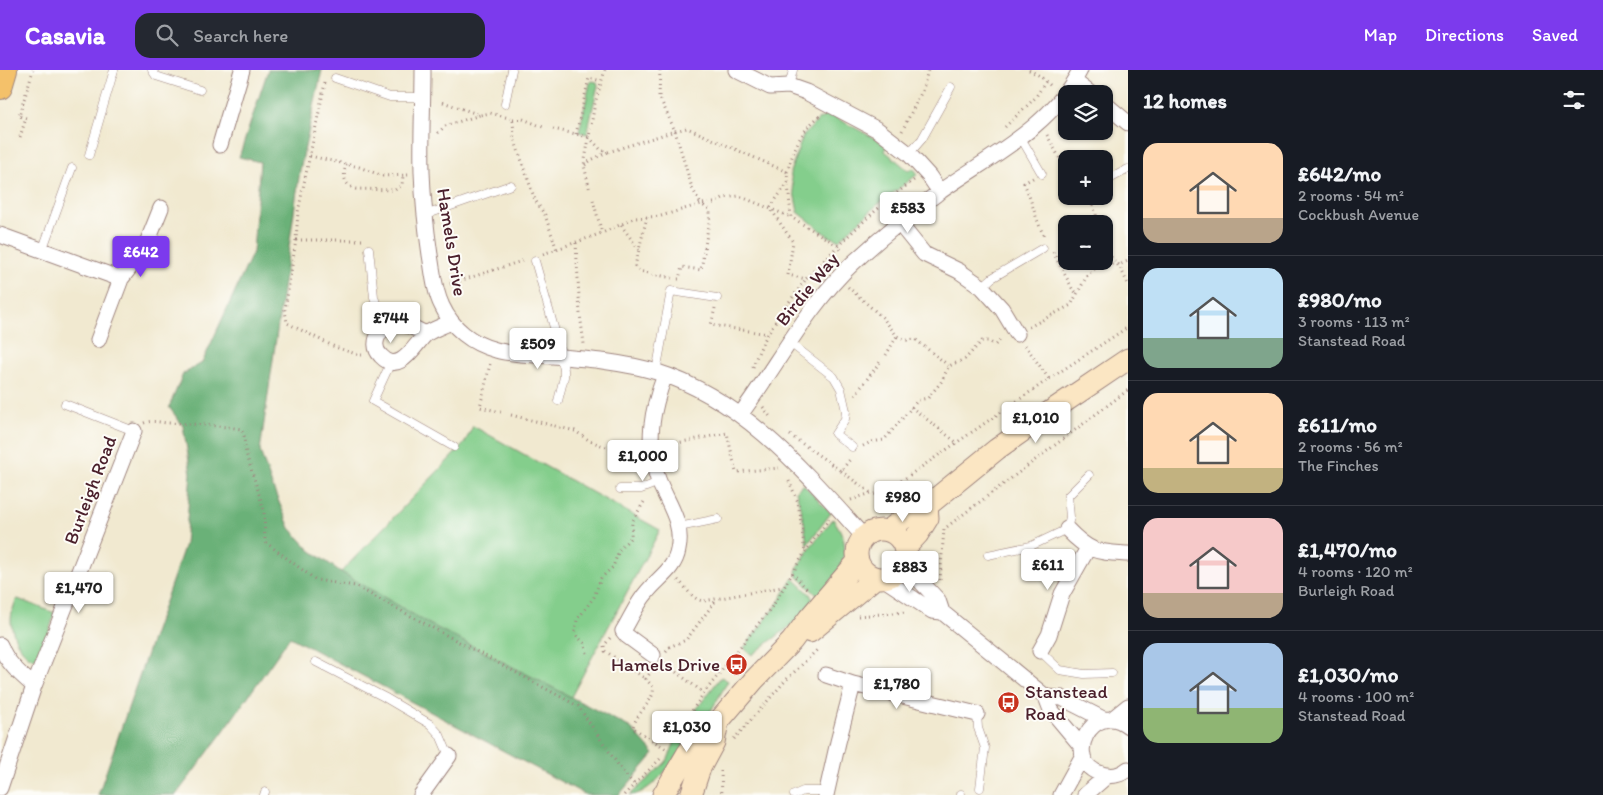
<!DOCTYPE html>
<html lang="en">
<head>
<meta charset="utf-8">
<style>
	body { margin:0; font-family:Itim,sans-serif; background:#242831; color:#f1f3f6; height:100vh; display:flex; flex-direction:column; font-size:19px; white-space:nowrap }
	* { box-sizing:border-box; margin:0 }
	p { font-size:16px; color:#9ea1a6 }
	.icon { flex:none; width:28px; height:28px; fill:none; stroke:currentColor; stroke-width:2; stroke-linecap:round; stroke-linejoin:round }
	.map { position:relative; flex:1; overflow:hidden }
	.panel { display:flex; flex-direction:column; background:#171b24; width:475px }
	.panel>* { flex:none }
	.fabs { position:absolute; left:1058px; top:15px; display:grid; gap:10px }
	.fabs a { display:grid; place-items:center; width:55px; height:55px; border-radius:10px; background:#171b24; box-shadow:0 1px 4px #0004; font-size:25px }
	.price { position:absolute; translate:-50% -42px; padding:0 11px; border-radius:5px; background:#fff; color:#222; font-size:16px; line-height:32px; filter:drop-shadow(0 1px 2px #0008) }
	.price::after { content:''; position:absolute; left:50%; top:30px; width:15px; height:11px; margin-left:-8px; background:inherit; clip-path:polygon(0 0,100% 0,50% 100%) }
	.price.current { background:#7c3aed; color:#fff }
	ul { padding:0; list-style:none }
	li { display:flex; align-items:center; gap:15px; height:125px; padding:0 15px }
	li+li { border-top:1px solid #363941 }
	li span { display:grid; place-items:center; flex:none; width:140px; height:100px; border-radius:15px; color:#555 }
	li>.icon { margin-inline-start:auto }
	span .icon { width:60px; height:60px; fill:#fffc; stroke-width:1 }
	li b { font-size:21px }
	h2 { display:flex; justify-content:space-between; align-items:center; height:60px; padding:0 15px; font-size:21px }
	header { display:flex; align-items:center; gap:30px; box-sizing:border-box; height:70px; padding:0 25px; background:#7c3aed; color:#fff }
	header strong { font-size:24px }
	nav { display:flex; gap:28px; margin-inline-start:auto; font-size:18px }
	.search { width:350px; height:45px; background:#242831; display:flex; align-items:center; gap:12px; box-sizing:border-box; padding:0 18px; border-radius:15px; color:#9ea1a6; font-size:19px }
	main { display:flex; flex:1; min-height:0 }
	.map>svg:first-child { display:block }
	.green { fill:#84ce8c; stroke:#67765c }
	.forest { fill:#6bb178; stroke:#5a6852 }
	.lines { fill:none; stroke-linecap:round; stroke-linejoin:round }
	.lane-casing { stroke:#9e847e; stroke-width:9 }
	.street-casing { stroke:#9e847e; stroke-width:17 }
	.secondary-casing { stroke:#9e847e; stroke-width:23 }
	.primary-casing { stroke:#9e847e; stroke-width:26 }
	.path { stroke:#9e847e; stroke-width:3; stroke-dasharray:1 4; stroke-linecap:butt }
	.lane { stroke:#fff; stroke-width:8 }
	.street { stroke:#fff; stroke-width:15 }
	.secondary { stroke:#fbe6c3; stroke-width:21 }
	.primary { stroke:#f4c16a; stroke-width:24 }
	.labels { text-anchor:middle; dominant-baseline:central; stroke-width:4; stroke-linejoin:round; paint-order:stroke }
	.street-label { font-size:19px; fill:#4a1f2b; stroke:#fdfcf7 }
	.poi-label { font-size:19px; fill:#4a1f2b; stroke:#fdfcf7; text-anchor:end }
</style>
</head>
<body>
<header>
<strong>Casavia</strong>
<div class="search"><svg class="icon" aria-label="search" viewBox="0 0 24 24"><circle cx="10" cy="10" r="6"/><path d="M15 15l6 6"/></svg>Search here</div>
<nav><a>Map</a><a>Directions</a><a>Saved</a></nav>
</header>
<main>
<div class="map">
<svg width="1128" height="725" viewBox="0 0 1128 725">
	<rect width="100%" height="100%" fill="#fdfcf7"/>
	<filter id="ink" filterUnits="userSpaceOnUse"><feTurbulence type="fractalNoise" baseFrequency=".02" numOctaves="2"/><feDisplacementMap in="SourceGraphic" scale="10" xChannelSelector="R" yChannelSelector="G"/><feConvolveMatrix kernelMatrix="1 2 1 2 8 2 1 2 1" color-interpolation-filters="sRGB"/></filter>
	<filter id="wash" filterUnits="userSpaceOnUse"><feTurbulence type="fractalNoise" baseFrequency=".0096" numOctaves="4" result="noise"/><feDisplacementMap in="SourceGraphic" scale="20" xChannelSelector="R" yChannelSelector="G"/><feGaussianBlur stdDeviation="1.12" result="paint"/><feColorMatrix in="noise" values="0 0 0 0 0 0 0 0 0 0 0 0 0 0 0 0 0 1.4 0 .05"/><feComposite in="paint" operator="in"/></filter>
	<g filter="url(#wash)">
		<rect width="100%" height="100%" fill="#f1e9d0"/>
		<path class="green" d="M592 11 597 12 598 15 587 64 579 62 590 13Z
			M829 44 887 75 885 81 909 101 913 98 918 104 876 136 839 170 828 166 798 142 790 102 803 66 818 50Z
			M473 356 660 460 571 627 431 555 341 502 464 374Z
			M803 414 831 443 807 475 804 452 796 421Z
			M833 449C857 481 840 500 819 527L798 507 796 501 810 477Z
			M793 508 810 524 814 532 793 554 752 585 744 578 776 536Z
			M18 529 55 543C51 554 44 582 35 589 21 586 11 563 11 550 11 543 14 536 16 530Z
			M721 607 728 611 712 639 688 673 678 666 689 649Z
			M676 669 686 676C674 691 650 725 630 725L665 693 668 689Z"/>
		<path class="forest" d="M268 0H322L300 100 260 381 273 418 290 458 310 480 341 502 431 555 631 658 654 684 619 725H586L290 567 223 662 176 725H98L185 474 191 403 183 356 169 337 183 304 202 293 253 182 260 92 239 87Z"/>
	</g>
	<g filter="url(#ink)">
		<g class="lines">
			<defs>
				<path id="lane" d="M152 0 156 6 200 20
					M335 8 390 27H423
					M789 16 793 0
					M505 34 512 0
					M1021 68 1042 104
					M909 84 922 69 951 17
					M89 85 114 0
					M1104 112 1128 99
					M425 145 511 115
					M369 179 374 227 378 239 387 256
					M42 181 72 98
					M535 191 559 275 564 300V307L558 331
					M982 217 992 208 1043 178
					M789 272 834 307 841 319 846 341 845 349 835 364 852 377
					M391 292 373 331 454 377
					M656 302 671 221 717 228
					M65 334 134 361
					M620 419H641L659 412
					M679 457 718 449
					M988 485 1031 476 1067 459 1070 447 1068 426 1089 405
					M1040 581 1060 600 1084 604 1112 603
					M316 592 384 627 430 654 440 665 449 686
					M977 644 978 658 985 678 980 718
					M264 725 265 722
					M794 725 803 721H826
					M961 725V724"/>
				<path id="street" d="M423 0C423 34 421 68 422 102 423 130 426 158 430 185 433 202 434 220 442 236 452 258 472 274 496 280 514 285 534 285 552 286 587 289 623 292 657 302 744 329 805 402 864 467
					M736 0 770 17 789 16 806 22 878 60 909 84 929 106 940 122
					M1074 11 1091 24
					M1104 33 1128 53
					M220 75 242 0
					M899 153 924 184 959 201 982 217 1002 239 1017 264
					M0 165 121 209
					M426 264C419 261 410 255 401 253 384 251 367 272 381 286 400 306 415 274 426 264 433 259 443 256 451 252
					M98 270 121 209 145 178 161 138
					M740 345C778 294 807 236 853 193 880 168 908 145 938 123 987 88 1052 57 1080 0
					M1067 459C1090 483 1097 482 1128 484
					M905 490 922 513 938 530 942 542 1046 627 1051 640 1082 677
					M884 509 932 541 942 542
					M0 575C6 592 20 604 34 616
					M1040 581 1049 565 1062 524 1088 478
					M653 585 627 566 623 561C631 548 637 533 647 522 658 508 675 499 678 480 684 452 667 433 658 409 645 373 652 339 665 305
					M826 605 853 614 977 644
					M1046 627 1062 628 1105 650
					M1112 649 1128 636
					M1128 656C1093 628 1060 692 1102 704 1111 707 1121 705 1128 699
					M0 718 34 616 134 361
					M421 725 449 686
					M826 725 838 672 853 614
					M1061 725 1083 685
					M1085 725 1108 705"/>
				<path id="secondary" d="M857 484a24 24 0 1 1 48 0a24 24 0 1 1-48 0Z
					M888 461 914 440 927 436 997 379 1051 341 1128 289
					M905 478 918 464 928 448 927 436
					M810 562 875 508
					M663 725 687 684 701 664 718 652 754 610 792 571 809 548 858 491
					M691 725 700 698 714 672 718 652"/>
				<path id="primary" d="M0 17 5 0"/>
			</defs>
			<use href="#lane" class="lane-casing"/>
			<use href="#street" class="street-casing"/>
			<use href="#secondary" class="secondary-casing"/>
			<use href="#primary" class="primary-casing"/>
			<path class="path" d="M660 0 659 26 675 61 687 58 694 61 787 102 791 147 837 175 843 182
				M1029 0 1040 6 1052 17
				M325 13 298 142 296 170 285 240 287 253 335 277 359 285H362
				M443 32 480 45 490 43 513 49 514 68 535 130 545 145 557 180
				M513 49H523L543 57
				M1005 57 1035 28 1046 11
				M553 59 589 67 595 33 605 0
				M902 61 923 19 928 0
				M438 63 445 56 480 45
				M576 64 589 8 601 11
				M1047 65 1066 100
				M20 67 26 48 19 46 33 0
				M589 67 601 80 608 82 675 61 692 118 701 134 714 133 723 128 739 126 791 147
				M589 68 584 95 590 121
				M310 86 359 97 383 106 409 105
				M346 94C343 105 343 115 356 119L395 120 402 115 403 106
				M585 95 591 90 608 82
				M787 102C795 78 799 62 820 46
				M1033 108 1024 113C1032 131 1036 151 1045 168
				M788 112 770 138 793 172 788 205 806 209C840 173 874 139 914 110
				M1088 126 1096 143 1097 154
				M593 130 602 163
				M647 147 635 196 639 201 672 208
				M621 155 639 180
				M296 170H363
				M576 173 580 244 584 274
				M1104 174 1110 186 1119 195 1128 214
				M1053 182 1072 218 1077 224
				M543 184 602 163 635 148 661 146 701 134 710 140V146L701 200 682 197 679 209H677
				M450 214 525 190
				M848 217 883 248 897 266 907 270 915 269 949 296
				M715 238 711 255 768 264
				M1029 257 1071 235 1088 204 1097 197 1104 193 1119 195 1128 191
				M1025 275 1049 309
				M886 285 897 266
				M490 294 480 337 501 342
				M753 297C763 264 786 237 806 209
				M855 325 880 292
				M763 337 771 348
				M911 337 956 372
				M511 345 575 361 590 371 614 380 637 379
				M144 353C152 350 159 352 167 353 192 354 216 355 241 359L244 366 246 383 264 440 265 472 316 510 355 516 578 636 623 702 634 714
				M790 365 841 401 851 388
				M666 373 672 374 727 363 736 402 779 398
				M863 376 871 372 884 370 918 330 928 328 941 312 949 296 965 289 982 271H988L995 275 1002 268
				M841 401 871 423
				M789 411 798 432 805 482
				M851 430 871 423 875 424 888 420 1049 309 1128 257
				M792 503 809 521
				M678 510C687 518 692 530 704 531L782 517
				M940 510 944 459 1128 320
				M858 546 906 542
				M610 568 604 576 605 581 646 609
				M666 581 669 577 686 570 717 529
				M587 583 584 573 577 566 575 561 577 550 594 527 601 508 613 497 619 480 631 467 632 452 645 430
				M664 593 704 623
				M652 600 646 609 653 617C656 630 635 644 633 658L668 680
				M681 657 704 623 774 534 805 482 829 449
				M734 669 786 610 817 580
				M721 701 722 725
				M624 725 662 687"/>
			<use href="#lane" class="lane"/>
			<use href="#street" class="street"/>
			<use href="#secondary" class="secondary"/>
			<use href="#primary" class="primary"/>
		</g>
	</g>
	<defs>
		<symbol id="bus-disc" viewBox="-11 -11 22 22"><circle r="9.5" fill="#c8321e" stroke="#fdfcf7"/><path d="M-5-6H5V4H4V6H2V4H-2V6H-4V4H-5ZM-3.5-4V0h7V-4ZM-3.5 1.2v1.5H-2V1.2ZM2 1.2v1.5H3.5V1.2Z" fill="#fff"/></symbol>
	</defs>
	<g fill-rule="evenodd">
		<use href="#bus-disc" x="724" y="582" width="25" height="25"/>
		<use href="#bus-disc" x="996" y="620" width="25" height="25"/>
	</g>
	<g class="labels">
		<g class="street-label">
			<text transform="translate(452 172) rotate(81)">Hamels Drive</text>
			<text transform="translate(807 219) rotate(-51)">Birdie Way</text>
			<text transform="translate(90 420) rotate(-69)">Burleigh Road</text>
		</g>
		<g class="poi-label">
			<text x="720" y="594">Hamels Drive</text>
			<text x="1025" y="621" text-anchor="start">Stanstead<tspan x="1025" dy="22">Road</tspan></text>
		</g>
	</g>
</svg>
<div class="fabs">
<a><svg class="icon" aria-label="layers" viewBox="0 0 24 24"><path d="M12 4l9 5-9 5-9-5zM3 14l9 5 9-5"/></svg></a>
<a>+</a>
<a>−</a>
</div>
<b class="price" style="left:908px;top:164px">£583</b>
<b class="price current" style="left:141px;top:208px">£642</b>
<b class="price" style="left:391px;top:274px">£744</b>
<b class="price" style="left:538px;top:300px">£509</b>
<b class="price" style="left:1036px;top:374px">£1,010</b>
<b class="price" style="left:643px;top:412px">£1,000</b>
<b class="price" style="left:903px;top:453px">£980</b>
<b class="price" style="left:1048px;top:521px">£611</b>
<b class="price" style="left:910px;top:523px">£883</b>
<b class="price" style="left:79px;top:544px">£1,470</b>
<b class="price" style="left:897px;top:640px">£1,780</b>
<b class="price" style="left:687px;top:683px">£1,030</b>
</div>
<section class="panel">
<h2>12 homes<svg class="icon" aria-label="filters" viewBox="0 0 24 24"><path d="M4 7h16M4 17h16"/><circle cx="9" cy="7" r="2"/><circle cx="15" cy="17" r="2"/></svg></h2>
<ul>
<li><span style="background:linear-gradient(#ffd9b3 75%,#b9a48a 0)"><svg class="icon" aria-label="home" viewBox="0 0 24 24"><path d="M3 11l9-7 9 7M6 9v11h12V9"/></svg></span><div><b>£642/mo</b><p>2 rooms · 54 m²</p><p>Cockbush Avenue</p></div></li>
<li><span style="background:linear-gradient(#bfe0f5 70%,#7fa58c 0)"><svg class="icon" aria-label="home" viewBox="0 0 24 24"><path d="M3 11l9-7 9 7M6 9v11h12V9"/></svg></span><div><b>£980/mo</b><p>3 rooms · 113 m²</p><p>Stanstead Road</p></div></li>
<li><span style="background:linear-gradient(#ffd9b3 75%,#c2b280 0)"><svg class="icon" aria-label="home" viewBox="0 0 24 24"><path d="M3 11l9-7 9 7M6 9v11h12V9"/></svg></span><div><b>£611/mo</b><p>2 rooms · 56 m²</p><p>The Finches</p></div></li>
<li><span style="background:linear-gradient(#f6c9c9 75%,#b9a48a 0)"><svg class="icon" aria-label="home" viewBox="0 0 24 24"><path d="M3 11l9-7 9 7M6 9v11h12V9"/></svg></span><div><b>£1,470/mo</b><p>4 rooms · 120 m²</p><p>Burleigh Road</p></div></li>
<li><span style="background:linear-gradient(#a9c7e8 65%,#8fb573 0)"><svg class="icon" aria-label="home" viewBox="0 0 24 24"><path d="M3 11l9-7 9 7M6 9v11h12V9"/></svg></span><div><b>£1,030/mo</b><p>4 rooms · 100 m²</p><p>Stanstead Road</p></div></li>
</ul>
</section>
</main>
</body>
</html>
